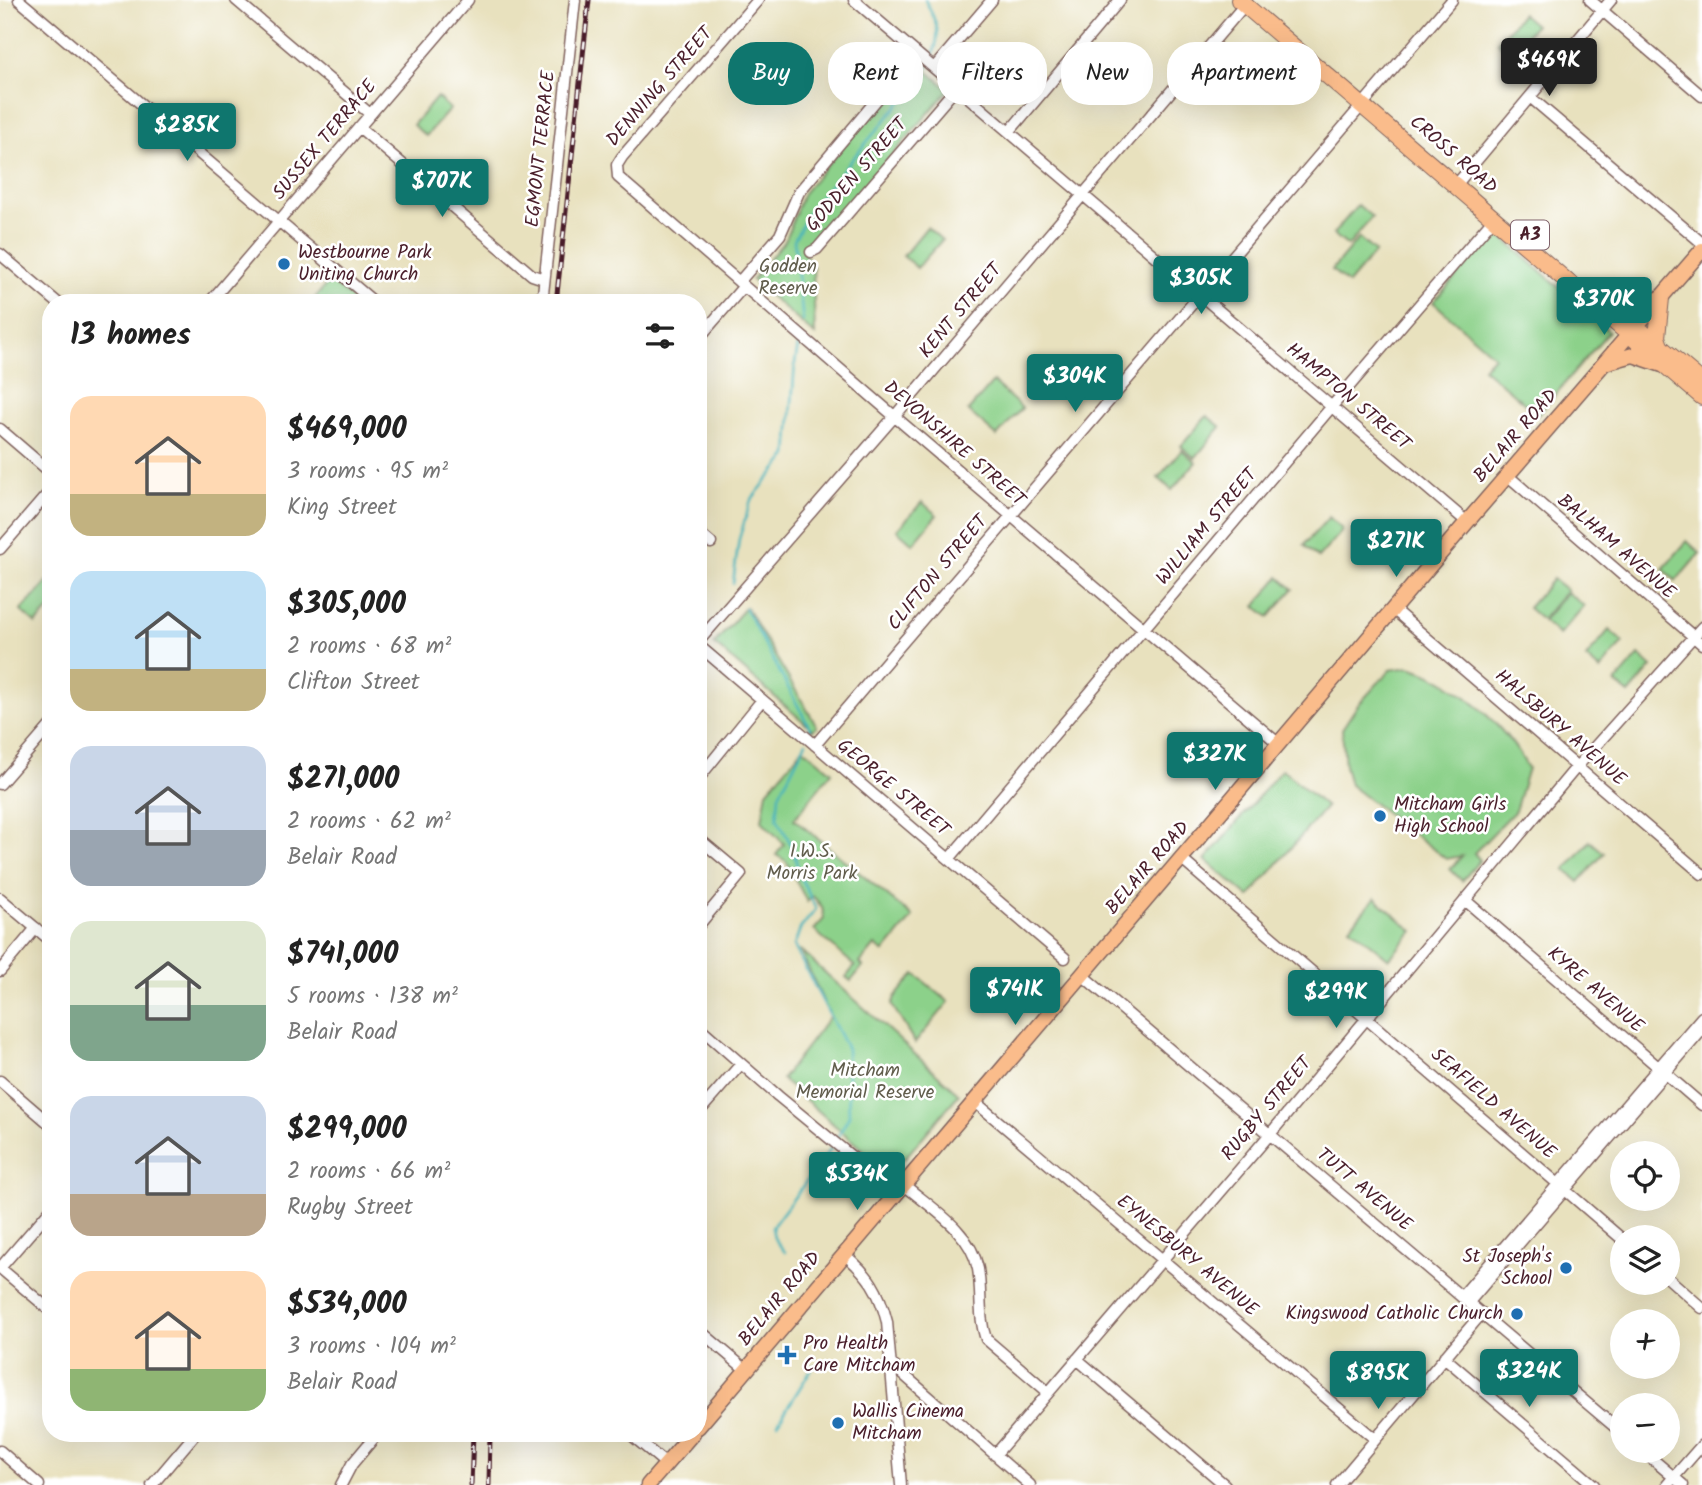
<!DOCTYPE html>
<html lang="en">
<head>
<meta charset="utf-8">
<style>
	body { margin:0; font-family:Kalam,sans-serif; background:#f6f6f6; color:#222; height:100vh; display:flex; flex-direction:column; font-size:26px; white-space:nowrap }
	* { box-sizing:border-box; margin:0 }
	p { font-size:23px; color:#767676 }
	.icon { flex:none; width:38px; height:38px; fill:none; stroke:currentColor; stroke-width:2; stroke-linecap:round; stroke-linejoin:round }
	.map { position:relative; flex:1; overflow:hidden }
	.sheet { position:absolute; left:42px; top:294px; width:665px; height:1148px; display:flex; flex-direction:column; background:#fff; border-radius:28px; box-shadow:0 7px 28px #0002 }
	.sheet>* { flex:none }
	.guide { position:absolute; left:728px; top:42px; width:665px; height:63px; display:flex; gap:14px }
	.tools { position:absolute; left:1610px; top:1141px; display:grid; gap:14px }
	.tools a { display:grid; place-items:center; width:70px; height:70px; border-radius:50%; background:#fff; box-shadow:0 7px 28px #0002; font-size:35px }
	.price { position:absolute; translate:-50% -60px; padding:0 16px; border-radius:7px; background:#0f766e; color:#fff; font-size:23px; line-height:46px; filter:drop-shadow(0 2px 4px #0008) }
	.price::after { content:''; position:absolute; left:50%; top:42px; width:21px; height:16px; margin-left:-10px; background:inherit; clip-path:polygon(0 0,100% 0,50% 100%) }
	.price.current { background:#222; color:#fff }
	ul { padding:0; list-style:none }
	li { display:flex; align-items:center; gap:21px; height:175px; padding:0 28px }
	li span { display:grid; place-items:center; flex:none; width:196px; height:140px; border-radius:21px; color:#555 }
	li>.icon { margin-inline-start:auto }
	span .icon { width:84px; height:84px; fill:#fffc; stroke-width:1 }
	li b { font-size:30px }
	h2 { display:flex; justify-content:space-between; align-items:center; height:84px; padding:0 28px; font-size:30px }
	.chip { padding:0 24px; border-radius:28px; background:#fff; box-shadow:0 7px 28px #0002; font-size:24px; line-height:63px }
	.chip.current { background:#0f766e; color:#fff }
	.map>svg:first-child { display:block }
	.green { fill:#8cd18a; stroke:#6b785a; stroke-width:2 }
	.lines { fill:none; stroke-linecap:round; stroke-linejoin:round }
	.stream { stroke:#42b2bb; stroke-width:2.5 }
	.minor-casing { stroke:#81635e; stroke-width:13 }
	.major-casing { stroke:#81635e; stroke-width:17 }
	.highway-casing { stroke:#81635e; stroke-width:18 }
	.minor { stroke:#fff; stroke-width:10 }
	.major { stroke:#fabc8b; stroke-width:14 }
	.highway { stroke:#fabc8b; stroke-width:16 }
	.rail-casing { stroke:#4a1f2b; stroke-width:5 }
	.rail { stroke:#fff; stroke-width:2.5; stroke-dasharray:8; stroke-linecap:butt }
	.poi-dot { fill:#1f6fb2; stroke:#fff; stroke-width:2.5 }
	.labels { text-anchor:middle; dominant-baseline:central; stroke-width:5; stroke-linejoin:round; paint-order:stroke }
	.shield { fill:#fff; stroke:#80626b; stroke-width:2 }
	.shield-label { font-size:18px; font-weight:bold; fill:#4a1f2b }
	.street-label { font-size:19px; fill:#4a1f2b; stroke:#fff }
	.poi-label { font-size:19px; fill:#4a1f2b; stroke:#fff; text-anchor:start }
	.park-label { font-size:19px; fill:#615d4c; stroke:#fff }
</style>
</head>
<body>
<div class="map">
<svg width="1702" height="1485" viewBox="0 0 1702 1485">
	<rect width="100%" height="100%" fill="#fff"/>
	<filter id="ink" filterUnits="userSpaceOnUse"><feTurbulence type="fractalNoise" baseFrequency=".0143" numOctaves="2"/><feDisplacementMap in="SourceGraphic" scale="14" xChannelSelector="R" yChannelSelector="G"/><feConvolveMatrix kernelMatrix="1 2 1 2 8 2 1 2 1" color-interpolation-filters="sRGB"/></filter>
	<filter id="wash" filterUnits="userSpaceOnUse"><feTurbulence type="fractalNoise" baseFrequency=".00686" numOctaves="4" result="noise"/><feDisplacementMap in="SourceGraphic" scale="28" xChannelSelector="R" yChannelSelector="G"/><feGaussianBlur stdDeviation="1.57" result="paint"/><feColorMatrix in="noise" values="0 0 0 0 0 0 0 0 0 0 0 0 0 0 0 0 0 1.4 0 .05"/><feComposite in="paint" operator="in"/></filter>
	<g filter="url(#wash)">
		<rect width="100%" height="100%" fill="#e8e1be"/>
		<path class="green" d="M1522 14 1535 25 1510 54 1497 42Z
			M919 64 946 87 947 92 816 243 808 244 804 253 813 266 815 335 752 280 786 239 803 193 912 65Z
			M437 97 450 109 426 136 413 125Z
			M1358 205 1372 217 1348 246 1333 234Z
			M927 227 942 240 917 268 903 256Z
			M1496 232 1609 331 1538 415 1483 368 1494 356 1433 302Z
			M1359 238 1375 252 1348 284 1332 270Z
			M330 280 357 303H311Z
			M993 382 1022 408 997 436 968 411Z
			M1207 416 1221 427 1195 458 1181 446Z
			M1182 450 1196 462 1172 490 1158 478Z
			M922 502 937 515 913 544 897 530Z
			M1329 517 1343 530 1318 558 1304 545Z
			M1687 541 1700 553 1676 581 1663 569Z
			M1279 577 1293 589 1269 617 1255 606Z
			M1553 579 1567 590 1542 620 1528 608Z
			M48 581 51 583V608L36 624 21 611Z
			M1567 592 1584 606 1559 635 1543 621Z
			M746 607 817 726 813 730 714 644Z
			M1609 630 1623 642 1600 670 1586 658Z
			M1639 655 1652 667 1629 694 1615 683Z
			M1409 667C1455 679 1506 727 1528 768L1515 811 1474 853 1480 860 1462 881 1450 869 1462 856 1446 859 1350 785 1345 766 1342 729 1357 706 1390 670Z
			M803 748 832 772 794 819 913 917 884 952 875 945 860 963 863 966 851 981 846 977 855 966 814 930 824 919 822 907 813 896 807 902 786 861 776 855 784 844 762 821 767 791Z
			M1282 769 1326 807 1249 897 1205 860Z
			M1590 841 1604 853 1579 882 1565 870Z
			M1375 898 1413 931 1389 959 1350 927Z
			M800 950 959 1094 905 1158C895 1163 884 1166 873 1159L782 1079 830 1016Z
			M915 974 949 1002 915 1043 892 1005 895 997Z"/>
		<g class="lines">
			<path class="stream" d="M925 0C938 24 942 34 931 60
				M803 321 794 240 812 207 925 73 928 66
				M733 583 739 539 751 500 788 455 795 363 798 346
				M745 608 810 728 808 736
				M806 742 779 795 777 818 793 848 799 874 816 909 800 929 794 946 847 1049 849 1116 837 1138
				M785 1252 774 1238 772 1227 832 1147
				M778 1423 814 1365"/>
		</g>
	</g>
	<g filter="url(#ink)">
		<g class="lines">
			<defs>
				<path id="minor" d="M19 0 375 303
					M236 0 370 114
					M758 0 622 157 617 165 618 177 901 422 1279 744
					M854 0 1467 522
					M1590 0 1702 96
					M934 68 992 0
					M1530 97 1702 243
					M359 127 532 275 544 279
					M1009 132 1120 0
					M1456 185 1611 0
					M811 252 817 249 957 87
					M0 254 58 303
					M739 282 780 235 799 192 916 53
					M209 303 468 0
					M542 303 575 0
					M698 339 744 286
					M0 429 50 472
					M1507 475 1702 644
					M698 532 711 543
					M0 549 51 490
					M1393 609 1702 874
					M698 642 894 417 1247 2
					M698 645 1065 958
					M815 745 1452 0
					M698 779 762 700
					M0 784 51 725
					M698 838 741 874 698 926
					M949 859 1328 411 1494 218
					M1181 859 1622 1239
					M0 898 51 941
					M1465 900 1702 1105
					M0 971 36 928
					M1082 975 1622 1433
					M698 1026 778 1096 896 1193
					M0 1081 51 1125
					M974 1101 1375 1439
					M698 1113 741 1064
					M903 1184C930 1207 971 1231 978 1269 982 1292 978 1317 986 1339L1048 1392
					M844 1254C869 1275 879 1290 887 1322L901 1485
					M0 1268 51 1209
					M0 1268 51 1311
					M1668 1278 1702 1308
					M1462 1296 1702 1017
					M1469 1302 1702 1030
					M698 1329 745 1369
					M1444 1357 1594 1485
					M1077 1359 1225 1485
					M889 1362 1030 1485
					M629 1433 666 1464
					M0 1451 39 1485
					M1643 1451 1683 1485
					M995 1455 1271 1133 1574 770 1702 627
					M152 1485 196 1433
					M341 1485 352 1464 378 1433
					M1337 1485 1482 1313
					M1667 1485 1702 1445"/>
				<path id="major" d="M1597 294 1636 306 1656 304
					M1608 362 1633 355 1662 365
					M698 1427 1467 522 1702 250
					M648 1485 693 1433"/>
				<path id="highway" d="M1239 0 1702 397
					M1634 325 1702 382
					M1660 346 1657 337 1661 298"/>
			</defs>
			<use href="#minor" class="minor-casing"/>
			<use href="#major" class="major-casing"/>
			<use href="#highway" class="highway-casing"/>
			<use href="#minor" class="minor"/>
			<use href="#major" class="major"/>
			<use href="#highway" class="highway"/>
			<defs>
				<path id="rail" d="M556 303 589 0
					M471 1485 473 1433
					M489 1485 490 1433"/>
			</defs>
			<use href="#rail" class="rail-casing"/>
			<use href="#rail" class="rail"/>
		</g>
	</g>
	<g class="poi-dot">
		<circle cx="284" cy="264" r="7"/>
		<circle cx="1380" cy="816" r="7"/>
		<circle cx="1566" cy="1268" r="7"/>
		<circle cx="1517" cy="1314" r="7"/>
		<path d="M783.5 1344.5h7v7h7v7h-7v7h-7v-7h-7v-7h7z"/>
		<circle cx="838" cy="1423" r="7"/>
	</g>
	<g class="labels">
		<rect class="shield" x="1511" y="220.5" width="38" height="29" rx="5"/>
		<g class="shield-label">
			<text x="1530" y="235">A3</text>
		</g>
		<g class="street-label">
			<text transform="translate(660 87) rotate(-49)">DENNING STREET</text>
			<text transform="translate(325 140) rotate(-50)">SUSSEX TERRACE</text>
			<text transform="translate(541 149) rotate(-84)">EGMONT TERRACE</text>
			<text transform="translate(1453 155) rotate(41)">CROSS ROAD</text>
			<text transform="translate(857 175) rotate(-49)">GODDEN STREET</text>
			<text transform="translate(961 311) rotate(-50)">KENT STREET</text>
			<text transform="translate(1348 397) rotate(40)">HAMPTON STREET</text>
			<text transform="translate(1516 436) rotate(-49)">BELAIR ROAD</text>
			<text transform="translate(954 444) rotate(41)">DEVONSHIRE STREET</text>
			<text transform="translate(1207 527) rotate(-50)">WILLIAM STREET</text>
			<text transform="translate(1616 547) rotate(41)">BALHAM AVENUE</text>
			<text transform="translate(938 573) rotate(-50)">CLIFTON STREET</text>
			<text transform="translate(1560 728) rotate(41)">HALSBURY AVENUE</text>
			<text transform="translate(893 788) rotate(40)">GEORGE STREET</text>
			<text transform="translate(1148 868) rotate(-49)">BELAIR ROAD</text>
			<text transform="translate(1595 990) rotate(41)">KYRE AVENUE</text>
			<text transform="translate(1493 1104) rotate(41)">SEAFIELD AVENUE</text>
			<text transform="translate(1267 1109) rotate(-50)">RUGBY STREET</text>
			<text transform="translate(1364 1190) rotate(40)">TUTT AVENUE</text>
			<text transform="translate(1187 1256) rotate(40)">EYNESBURY AVENUE</text>
			<text transform="translate(780 1299) rotate(-50)">BELAIR ROAD</text>
		</g>
		<g class="poi-label">
			<text x="298" y="253">Westbourne Park<tspan x="298" dy="22">Uniting Church</tspan></text>
			<text x="1394" y="805">Mitcham Girls<tspan x="1394" dy="22">High School</tspan></text>
			<text x="1552" y="1257" text-anchor="end">St Joseph's<tspan x="1552" dy="22">School</tspan></text>
			<text x="1503" y="1314" text-anchor="end">Kingswood Catholic Church</text>
			<text x="803" y="1344">Pro Health<tspan x="803" dy="22">Care Mitcham</tspan></text>
			<text x="852" y="1412">Wallis Cinema<tspan x="852" dy="22">Mitcham</tspan></text>
		</g>
		<g class="park-label">
			<text x="788" y="267">Godden<tspan x="788" dy="22">Reserve</tspan></text>
			<text x="812" y="852">I.W.S.<tspan x="812" dy="22">Morris Park</tspan></text>
			<text x="865" y="1071">Mitcham<tspan x="865" dy="22">Memorial Reserve</tspan></text>
		</g>
	</g>
</svg>
<div class="tools">
<a><svg class="icon" aria-label="locate" viewBox="0 0 24 24"><circle cx="12" cy="12" r="6"/><path d="M12 2v4M12 18v4M2 12h4M18 12h4"/></svg></a>
<a><svg class="icon" aria-label="layers" viewBox="0 0 24 24"><path d="M12 4l9 5-9 5-9-5zM3 14l9 5 9-5"/></svg></a>
<a>+</a>
<a>−</a>
</div>
<b class="price current" style="left:1549px;top:98px">$469K</b>
<b class="price" style="left:187px;top:163px">$285K</b>
<b class="price" style="left:442px;top:219px">$707K</b>
<b class="price" style="left:1201px;top:316px">$305K</b>
<b class="price" style="left:1604px;top:337px">$370K</b>
<b class="price" style="left:1075px;top:414px">$304K</b>
<b class="price" style="left:1396px;top:579px">$271K</b>
<b class="price" style="left:1215px;top:792px">$327K</b>
<b class="price" style="left:1015px;top:1027px">$741K</b>
<b class="price" style="left:1336px;top:1030px">$299K</b>
<b class="price" style="left:857px;top:1212px">$534K</b>
<b class="price" style="left:1529px;top:1409px">$324K</b>
<b class="price" style="left:1378px;top:1411px">$895K</b>
<div class="guide">
<a class="chip current">Buy</a>
<a class="chip">Rent</a>
<a class="chip">Filters</a>
<a class="chip">New</a>
<a class="chip">Apartment</a>
</div>
<section class="sheet">
<h2>13 homes<svg class="icon" aria-label="filters" viewBox="0 0 24 24"><path d="M4 7h16M4 17h16"/><circle cx="9" cy="7" r="2"/><circle cx="15" cy="17" r="2"/></svg></h2>
<ul>
<li><span style="background:linear-gradient(#ffd9b3 70%,#c2b280 0)"><svg class="icon" aria-label="home" viewBox="0 0 24 24"><path d="M3 11l9-7 9 7M6 9v11h12V9"/></svg></span><div><b>$469,000</b><p>3 rooms · 95 m²</p><p>King Street</p></div></li>
<li><span style="background:linear-gradient(#bfe0f5 70%,#c2b280 0)"><svg class="icon" aria-label="home" viewBox="0 0 24 24"><path d="M3 11l9-7 9 7M6 9v11h12V9"/></svg></span><div><b>$305,000</b><p>2 rooms · 68 m²</p><p>Clifton Street</p></div></li>
<li><span style="background:linear-gradient(#c9d6e8 60%,#9aa5b1 0)"><svg class="icon" aria-label="home" viewBox="0 0 24 24"><path d="M3 11l9-7 9 7M6 9v11h12V9"/></svg></span><div><b>$271,000</b><p>2 rooms · 62 m²</p><p>Belair Road</p></div></li>
<li><span style="background:linear-gradient(#dfe7d0 60%,#7fa58c 0)"><svg class="icon" aria-label="home" viewBox="0 0 24 24"><path d="M3 11l9-7 9 7M6 9v11h12V9"/></svg></span><div><b>$741,000</b><p>5 rooms · 138 m²</p><p>Belair Road</p></div></li>
<li><span style="background:linear-gradient(#c9d6e8 70%,#b9a48a 0)"><svg class="icon" aria-label="home" viewBox="0 0 24 24"><path d="M3 11l9-7 9 7M6 9v11h12V9"/></svg></span><div><b>$299,000</b><p>2 rooms · 66 m²</p><p>Rugby Street</p></div></li>
<li><span style="background:linear-gradient(#ffd9b3 70%,#8fb573 0)"><svg class="icon" aria-label="home" viewBox="0 0 24 24"><path d="M3 11l9-7 9 7M6 9v11h12V9"/></svg></span><div><b>$534,000</b><p>3 rooms · 104 m²</p><p>Belair Road</p></div></li>
</ul>
</section>
</div>
</body>
</html>
